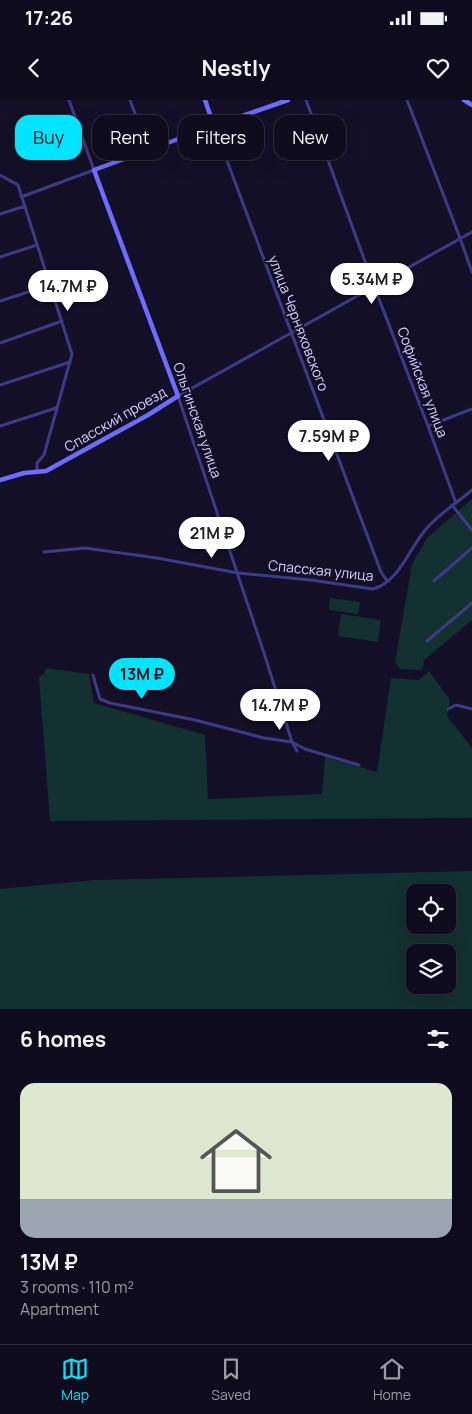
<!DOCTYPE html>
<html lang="en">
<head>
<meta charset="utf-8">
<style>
	body { margin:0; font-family:Manrope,sans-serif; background:#1c1929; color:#f1f3f6; height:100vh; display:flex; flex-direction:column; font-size:19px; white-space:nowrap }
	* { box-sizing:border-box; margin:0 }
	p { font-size:16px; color:#9b9ba3 }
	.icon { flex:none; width:28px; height:28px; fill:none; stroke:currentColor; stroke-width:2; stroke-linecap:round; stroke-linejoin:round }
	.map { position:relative; height:909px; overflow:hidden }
	.drawer { display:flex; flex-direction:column; background:#0e0b1c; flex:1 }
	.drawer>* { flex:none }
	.hud { position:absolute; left:15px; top:15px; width:442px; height:45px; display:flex; gap:10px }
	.tools { position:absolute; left:406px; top:784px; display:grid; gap:10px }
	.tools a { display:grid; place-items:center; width:50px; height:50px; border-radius:10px; background:#0e0b1c; box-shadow:0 5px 20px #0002,0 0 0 1px #2e2b3b; font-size:25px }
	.price { position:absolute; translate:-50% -42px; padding:0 11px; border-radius:18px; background:#fff; color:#222; font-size:16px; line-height:32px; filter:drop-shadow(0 1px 2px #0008) }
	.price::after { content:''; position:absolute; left:50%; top:30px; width:15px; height:11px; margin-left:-8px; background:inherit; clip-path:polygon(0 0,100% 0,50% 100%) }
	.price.selected { background:#00e5ff; color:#111 }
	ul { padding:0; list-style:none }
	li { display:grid; align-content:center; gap:10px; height:265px; padding:0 20px }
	li span { display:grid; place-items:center; height:155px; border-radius:15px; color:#555 }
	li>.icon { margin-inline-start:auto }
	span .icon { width:90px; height:90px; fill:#fffc; stroke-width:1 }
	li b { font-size:21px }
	h2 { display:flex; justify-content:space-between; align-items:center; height:60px; padding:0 20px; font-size:21px }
	.tag { padding:0 18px; border-radius:15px; background:#0e0b1c; box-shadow:0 5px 20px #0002,0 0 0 1px #2e2b3b; font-size:18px; line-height:45px }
	.tag.selected { background:#00e5ff; color:#111 }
	.status { display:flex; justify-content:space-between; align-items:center; height:35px; padding:0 25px; background:#0e0b1c; direction:ltr }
	.status svg { height:14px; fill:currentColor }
	header { display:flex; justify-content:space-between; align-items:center; height:65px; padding:0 20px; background:#0e0b1c; font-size:22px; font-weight:700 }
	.dock { display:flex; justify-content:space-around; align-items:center; height:70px; border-top:1px solid #2e2b3b; background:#0e0b1c; font-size:14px; color:#9b9ba3 }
	.dock a { display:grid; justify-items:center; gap:2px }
	.dock .selected { color:#00e5ff }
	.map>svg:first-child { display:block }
	.green { fill:#12302f; fill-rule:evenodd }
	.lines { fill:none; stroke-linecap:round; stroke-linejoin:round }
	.street { stroke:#3d3a85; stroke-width:3 }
	.secondary { stroke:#6f6bff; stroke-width:4.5 }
	.labels { text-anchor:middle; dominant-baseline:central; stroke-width:4; stroke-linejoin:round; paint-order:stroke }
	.street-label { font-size:14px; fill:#d9d4ff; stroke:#130f26 }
</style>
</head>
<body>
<div class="status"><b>17:26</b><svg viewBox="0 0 49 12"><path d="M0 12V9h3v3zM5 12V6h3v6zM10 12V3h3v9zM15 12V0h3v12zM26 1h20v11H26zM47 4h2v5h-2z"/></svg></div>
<header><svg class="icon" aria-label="back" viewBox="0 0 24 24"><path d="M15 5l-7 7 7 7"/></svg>Nestly<svg class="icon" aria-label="heart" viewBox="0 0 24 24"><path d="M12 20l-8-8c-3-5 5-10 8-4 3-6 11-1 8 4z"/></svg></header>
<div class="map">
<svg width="472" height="909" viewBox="0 0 472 909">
	<rect width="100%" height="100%" fill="#130f26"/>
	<path class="green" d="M472 399V520L423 561 424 566 421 570 400 569 395 562 412 464 427 438Z
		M330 498 360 502 358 514 329 510Z
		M341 514 381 520 378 542 338 536Z
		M46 568 89 574 94 603 205 635 208 699 322 694 325 657 377 672 391 578 419 580 429 571 450 600 447 616 472 648V718L50 721 39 577 44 574Z
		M472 771V909H0V789L95 780ZM415 792H448V825H415ZM415 852H448V885H415Z"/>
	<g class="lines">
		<path class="street" d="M130 0 148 49
			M306 0 374 186 428 326 456 403
			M407 0 460 138 472 172
			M214 26 381 472 387 481
			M0 75 18 85 72 254 44 355 37 363V372
			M21 97 94 70 69 0
			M0 114 25 106
			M0 157 37 145
			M0 201 50 185
			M0 243 62 221
			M0 285 70 262
			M0 326 56 308
			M428 326 472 309
			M452 405 472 430
			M44 452 85 448 157 458 238 473 311 480 373 489C400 482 410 446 427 428 440 413 457 403 472 390
			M434 481 472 448
			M427 541 472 503
			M93 575 100 599 110 603 195 620 264 638 292 642 305 649 359 665
			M448 609 456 605 472 609
			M297 651 292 642 264 553 178 296 472 132"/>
		<path class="secondary" d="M205 0 214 26
			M464 0 472 5
			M0 380 24 373 46 371 148 315 178 296 94 70 219 24 288 0"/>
	</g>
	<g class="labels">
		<g class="street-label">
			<text transform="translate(299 223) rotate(69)">улица Черняховского</text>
			<text transform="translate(423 282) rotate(69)">Софийская улица</text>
			<text transform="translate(115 319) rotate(-30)">Спасский проезд</text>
			<text transform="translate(198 320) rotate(71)">Ольгинская улица</text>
			<text transform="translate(321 470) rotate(6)">Спасская улица</text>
		</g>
	</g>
</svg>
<div class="tools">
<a><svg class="icon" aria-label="locate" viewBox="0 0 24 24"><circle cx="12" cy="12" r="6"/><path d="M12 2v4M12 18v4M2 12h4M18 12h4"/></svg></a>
<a><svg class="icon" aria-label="layers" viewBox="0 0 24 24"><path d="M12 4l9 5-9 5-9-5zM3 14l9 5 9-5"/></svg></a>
</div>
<b class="price" style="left:372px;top:205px">5.34M ₽</b>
<b class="price" style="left:68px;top:212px">14.7M ₽</b>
<b class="price" style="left:329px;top:362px">7.59M ₽</b>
<b class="price" style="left:212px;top:459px">21M ₽</b>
<b class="price selected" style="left:142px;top:600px">13M ₽</b>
<b class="price" style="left:280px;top:631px">14.7M ₽</b>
<div class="hud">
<a class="tag selected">Buy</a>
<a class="tag">Rent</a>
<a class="tag">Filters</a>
<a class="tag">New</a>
</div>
</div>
<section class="drawer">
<h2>6 homes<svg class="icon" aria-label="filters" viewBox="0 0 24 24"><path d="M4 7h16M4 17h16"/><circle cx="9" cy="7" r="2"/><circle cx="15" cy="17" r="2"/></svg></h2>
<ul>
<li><span style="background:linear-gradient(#dfe7d0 75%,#9aa5b1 0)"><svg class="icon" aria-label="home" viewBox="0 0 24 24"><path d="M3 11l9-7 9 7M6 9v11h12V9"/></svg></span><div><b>13M ₽</b><p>3 rooms · 110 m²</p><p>Apartment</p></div></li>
</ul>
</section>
<nav class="dock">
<a class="selected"><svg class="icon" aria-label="map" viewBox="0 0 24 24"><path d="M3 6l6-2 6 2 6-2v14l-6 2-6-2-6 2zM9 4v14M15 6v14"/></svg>Map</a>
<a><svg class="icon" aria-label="saved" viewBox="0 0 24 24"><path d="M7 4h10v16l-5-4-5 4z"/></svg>Saved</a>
<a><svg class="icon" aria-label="home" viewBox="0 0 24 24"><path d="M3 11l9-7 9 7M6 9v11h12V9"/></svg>Home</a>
</nav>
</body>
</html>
